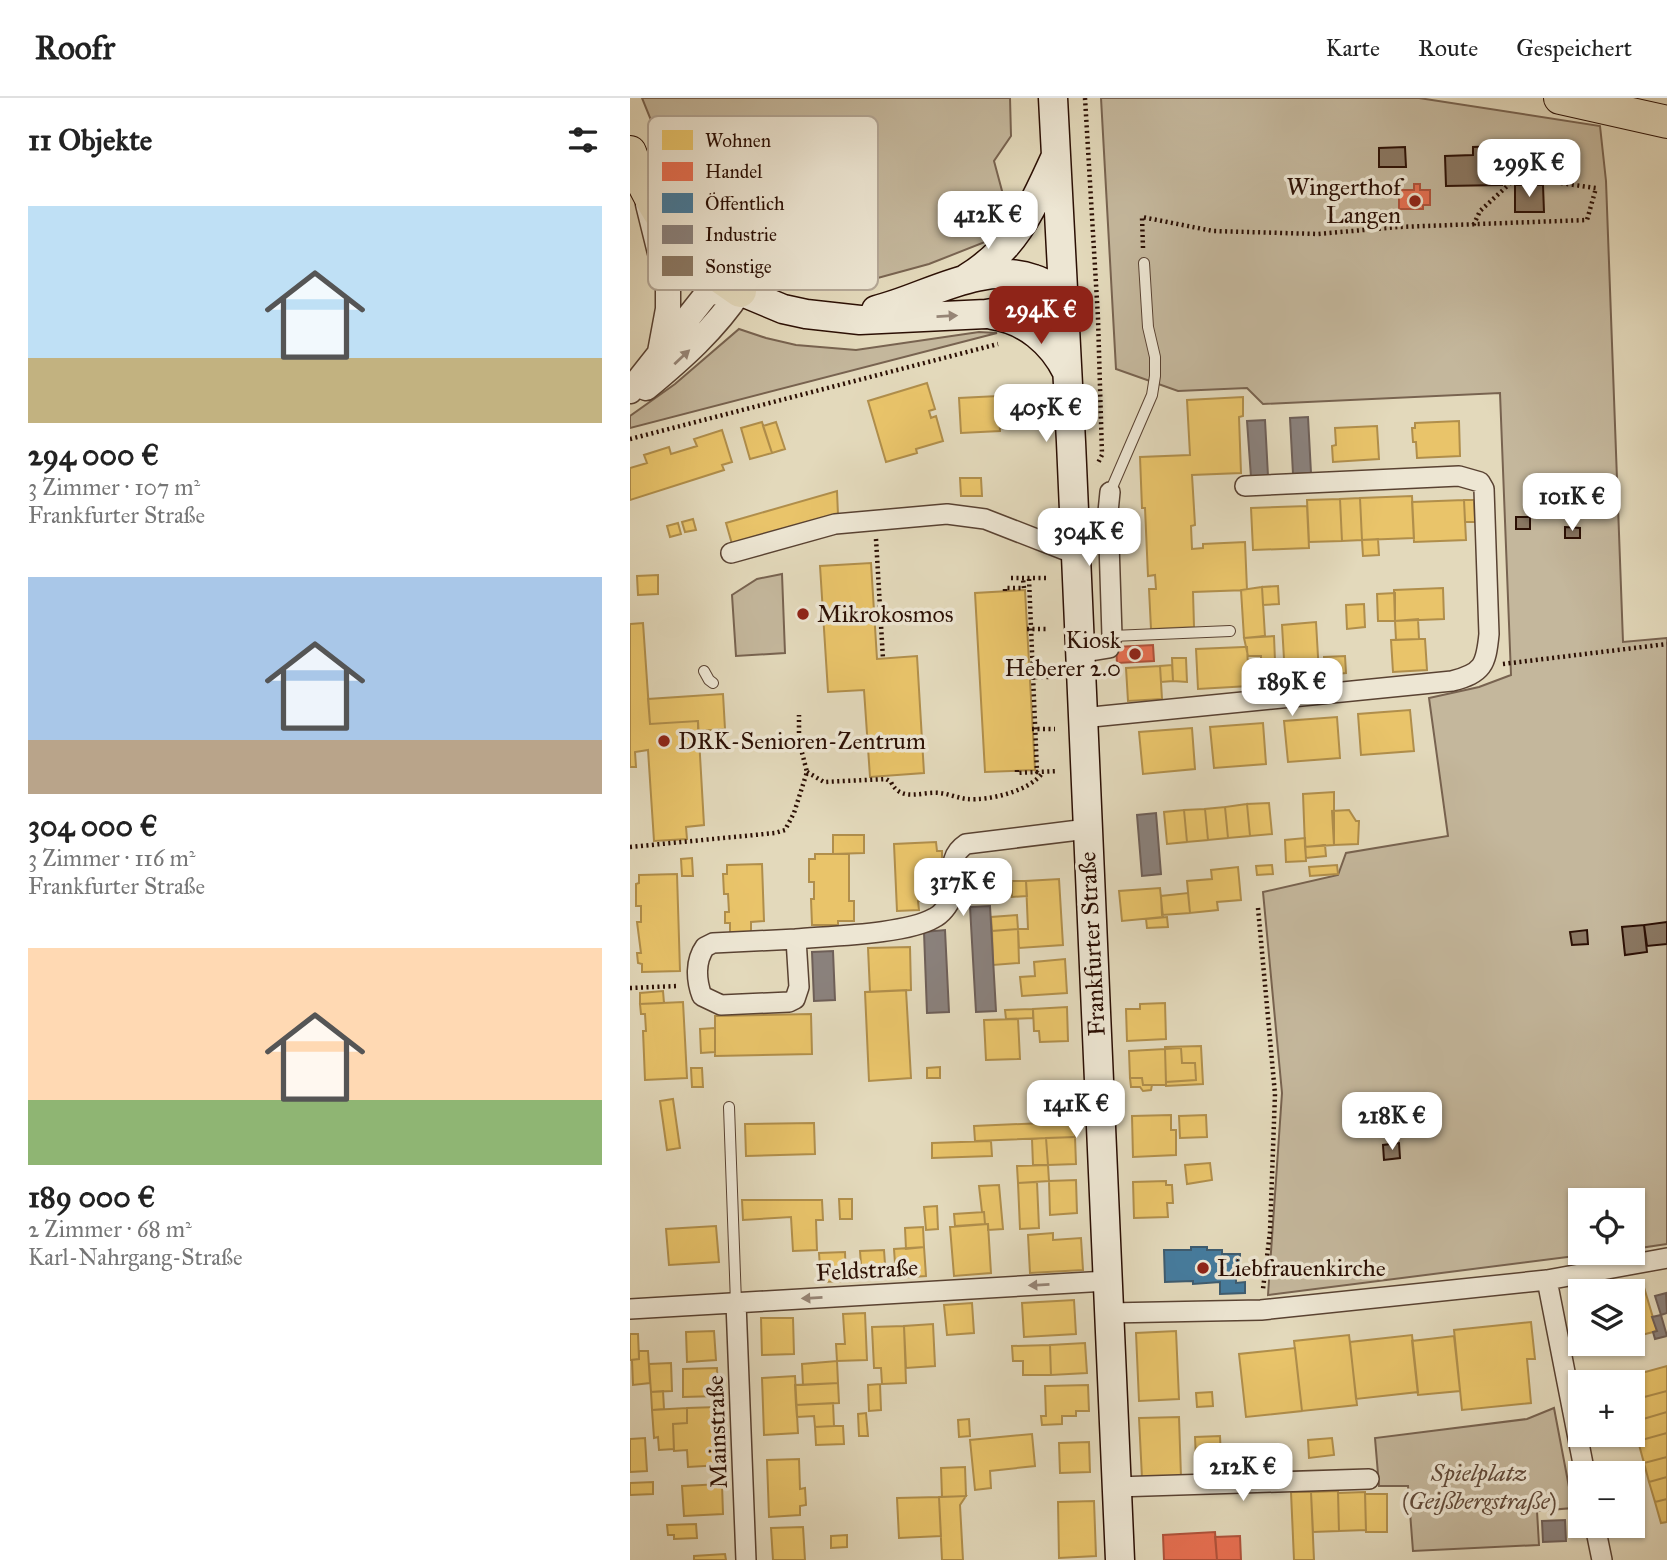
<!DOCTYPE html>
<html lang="de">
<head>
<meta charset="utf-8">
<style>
	body { margin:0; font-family:"IM FELL Great Primer",serif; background:#f2f2f2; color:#222; height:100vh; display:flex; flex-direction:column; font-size:26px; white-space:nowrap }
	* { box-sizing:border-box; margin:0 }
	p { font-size:23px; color:#767676 }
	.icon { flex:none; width:38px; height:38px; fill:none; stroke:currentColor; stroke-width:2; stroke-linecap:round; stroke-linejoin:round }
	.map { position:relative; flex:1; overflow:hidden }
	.drawer { display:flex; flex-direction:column; background:#fff; width:630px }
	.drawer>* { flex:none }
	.tools { position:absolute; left:938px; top:1090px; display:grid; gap:14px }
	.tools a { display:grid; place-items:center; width:77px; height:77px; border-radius:0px; background:#fff; box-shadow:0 2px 5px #0004; font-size:35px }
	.price { position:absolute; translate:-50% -60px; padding:0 16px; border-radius:14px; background:#fff; color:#222; font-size:23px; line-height:46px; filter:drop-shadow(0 2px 4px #0008) }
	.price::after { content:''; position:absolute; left:50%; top:42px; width:21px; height:16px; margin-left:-10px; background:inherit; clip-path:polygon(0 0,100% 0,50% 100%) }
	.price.active { background:#8f2418; color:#fff }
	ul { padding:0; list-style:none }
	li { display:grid; align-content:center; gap:14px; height:371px; padding:0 28px }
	li span { display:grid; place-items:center; height:217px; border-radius:0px; color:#555 }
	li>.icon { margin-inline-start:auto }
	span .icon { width:126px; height:126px; fill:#fffc; stroke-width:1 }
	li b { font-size:30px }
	h2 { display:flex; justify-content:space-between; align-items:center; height:84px; padding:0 28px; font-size:30px }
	header { display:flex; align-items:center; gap:42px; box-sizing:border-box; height:98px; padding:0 35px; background:#fff; border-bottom:2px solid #e0e0e0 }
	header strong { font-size:33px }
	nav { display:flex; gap:38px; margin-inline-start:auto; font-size:24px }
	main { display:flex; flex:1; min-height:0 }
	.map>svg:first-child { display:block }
	.green { fill:#c4b79c; stroke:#786350; stroke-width:2 }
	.homes { fill:#e9c46a; stroke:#b08e4b; stroke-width:2 }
	.shops { fill:#e76f51; stroke:#af523a; stroke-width:2 }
	.public { fill:#457b9d; stroke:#3d5b6f; stroke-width:2 }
	.industry { fill:#8a817c; stroke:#6e5f58; stroke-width:2 }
	.building { fill:#8b7863; stroke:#2b0f04; stroke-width:2 }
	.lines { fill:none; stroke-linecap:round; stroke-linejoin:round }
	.service-casing { stroke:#594232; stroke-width:12 }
	.minor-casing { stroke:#594232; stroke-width:22 }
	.tertiary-casing { stroke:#594232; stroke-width:27 }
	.secondary-casing { stroke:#2b0f04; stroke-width:31 }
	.primary-casing { stroke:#2b0f04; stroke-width:34 }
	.path { stroke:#2b0f04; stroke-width:4.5; stroke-dasharray:2 3.5; stroke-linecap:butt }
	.service { stroke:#ede6d3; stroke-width:10 }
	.minor { stroke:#ede6d3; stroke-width:19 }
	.tertiary { stroke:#ede6d3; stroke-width:24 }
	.secondary { stroke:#ede6d3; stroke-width:28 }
	.primary { stroke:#e3d9bb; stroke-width:32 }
	.oneway { fill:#968576 }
	.poi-dot { fill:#8f2418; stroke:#ede6d3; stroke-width:2.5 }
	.labels { text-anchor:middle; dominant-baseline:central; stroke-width:7; stroke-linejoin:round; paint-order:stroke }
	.poi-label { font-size:24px; fill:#2b0f04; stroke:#ede6d3; text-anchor:start }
	.street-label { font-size:24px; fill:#2b0f04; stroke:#ede6d3 }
	.park-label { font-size:24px; font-style:italic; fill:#614a39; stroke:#ede6d3 }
	.key { fill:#ede6d3; stroke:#b3a695; stroke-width:2 }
	.key-label { font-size:19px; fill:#2b0f04 }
</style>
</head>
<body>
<header>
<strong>Roofr</strong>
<nav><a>Karte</a><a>Route</a><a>Gespeichert</a></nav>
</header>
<main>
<section class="drawer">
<h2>11 Objekte<svg class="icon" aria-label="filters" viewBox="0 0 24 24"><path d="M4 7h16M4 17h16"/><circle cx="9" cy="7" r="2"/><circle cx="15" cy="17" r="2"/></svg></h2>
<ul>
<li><span style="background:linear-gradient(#bfe0f5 70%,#c2b280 0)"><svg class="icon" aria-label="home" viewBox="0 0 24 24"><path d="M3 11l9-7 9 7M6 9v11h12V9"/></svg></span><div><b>294 000 €</b><p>3 Zimmer · 107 m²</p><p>Frankfurter Straße</p></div></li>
<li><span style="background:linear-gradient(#a9c7e8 75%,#b9a48a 0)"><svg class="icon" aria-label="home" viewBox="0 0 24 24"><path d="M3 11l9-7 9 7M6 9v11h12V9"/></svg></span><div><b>304 000 €</b><p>3 Zimmer · 116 m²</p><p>Frankfurter Straße</p></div></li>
<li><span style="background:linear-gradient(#ffd9b3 70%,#8fb573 0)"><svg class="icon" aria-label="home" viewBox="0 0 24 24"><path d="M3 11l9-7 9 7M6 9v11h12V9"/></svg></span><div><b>189 000 €</b><p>2 Zimmer · 68 m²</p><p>Karl-Nahrgang-Straße</p></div></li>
</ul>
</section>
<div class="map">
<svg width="1037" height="1462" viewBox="0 0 1037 1462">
	<rect width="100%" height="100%" fill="#e3d9bb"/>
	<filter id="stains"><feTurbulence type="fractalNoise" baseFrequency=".00286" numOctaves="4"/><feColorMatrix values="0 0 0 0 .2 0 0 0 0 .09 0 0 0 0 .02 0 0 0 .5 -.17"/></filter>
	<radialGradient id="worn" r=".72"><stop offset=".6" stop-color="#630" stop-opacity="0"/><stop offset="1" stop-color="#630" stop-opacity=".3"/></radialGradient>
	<path class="green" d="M12 0H380L381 38 364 63 375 104 360 142 299 166 244 181 179 179 132 166 92 144 46 84Z
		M471 0H789L970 28 976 83 993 544 1037 540V1146L1003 1151V1102H950V1155H969L638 1197 652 995 633 794 708 777 716 755 818 738 799 600 849 589 881 577 870 295 633 306 617 290 548 293 486 271Z
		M109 231 136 240 166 247 226 252 349 234 367 235 0 330V318L45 286Z
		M152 476 155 555 106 558 102 497 127 481Z
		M924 1310 943 1410 907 1413 909 1447 783 1453 778 1388H749L745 1340 897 1321Z"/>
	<path class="homes" d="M297 285 305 311 299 313 301 320 306 318 313 343 286 351 287 355 256 364 238 303Z
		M368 298 370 333 331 335 329 300Z
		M613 299V318L609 319 611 375 562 377 565 427 561 428 562 451 573 450V446L615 444 617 492 563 494 564 529 521 531 519 491H526L525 477 518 478 515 410H512L510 359 560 357 557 302Z
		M829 323 830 358 787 360 786 344H783L782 330H785V325Z
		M132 324 142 355 120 361 111 330Z
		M146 324 155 351 142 355 133 328Z
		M747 328 749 361 703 364 702 348 706 347 705 330Z
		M92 332 102 364 92 367 94 372 0 402V370L17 365 14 357 39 349 41 356 67 348 64 341Z
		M330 380H351L352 398H331Z
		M207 393 208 417 102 446 96 425Z
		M782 398 784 440 732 442 730 400Z
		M730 400 732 442 712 443 710 401Z
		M710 401 712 443 679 444 677 402Z
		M834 402 836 442 784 444 782 404Z
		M834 402H844L845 424H835Z
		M677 408 679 450 623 452 621 410Z
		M63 421 66 432 55 434 52 424Z
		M48 425 51 436 40 439 37 428Z
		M748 441 749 457 733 458 732 442Z
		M241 465 247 561 287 558 294 675 240 679 234 592 198 594 190 468Z
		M28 477V496L8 497 7 478Z
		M648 488 649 506 633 507 632 489Z
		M632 489 635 538 614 540 611 492Z
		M813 490 814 521 765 523 764 492Z
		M395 492 405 672 355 674 345 495Z
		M765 495V523H748L747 496Z
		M734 506 735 529 717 531 716 507Z
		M788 521 789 541 766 542 765 523Z
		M686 524 689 576 655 578 652 527Z
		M13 525 20 626 68 623 74 727 56 729 57 741 24 743 18 652 5 654 6 669H0V526Z
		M644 538 645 563H638V561H631V558H618L614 540Z
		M789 541H795L797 572 763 574 761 542Z
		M614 549H617L619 588 568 591 566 551Z
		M715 558 716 575 695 577 694 559Z
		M542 560H556L557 584 543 583Z
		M542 567 543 583 531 584 530 568Z
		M530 568 532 601 498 603 496 570Z
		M93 596 95 631 68 633V623L20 626 18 601Z
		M780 612 784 653 731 657 728 616Z
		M707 619 710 660 658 664 654 623Z
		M633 625 636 666 584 670 580 629Z
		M562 630 565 671 513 676 509 634Z
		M704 694V747L675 749 673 696Z
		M639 705 642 736 620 738 617 706Z
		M617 706 620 738 598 740 595 709Z
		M595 709 598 740 578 742 575 711Z
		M575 711 578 742 557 744 554 712Z
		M554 712 557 744 537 746 534 714Z
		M719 712 726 723H729L728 746 704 747 702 713Z
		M203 737H234V755L203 756Z
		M675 740 676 763 656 764 655 742Z
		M306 744 307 753H312V763H308V774H304L305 782 309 781V796H305L306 803H288L289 812 267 813 264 746Z
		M695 747 696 758 676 760 675 749Z
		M185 756H219V803H224V823H208V827H182L181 801H184V784H179V761H185Z
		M62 760 63 778H52L51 761Z
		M132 766 134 823 121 824V834L100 835V825H95V814H99L98 796H94L93 776H97V767Z
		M642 767 643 776 627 777 626 768Z
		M707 767 708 776 680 778 679 769Z
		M608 769 611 802 587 804 588 812 560 815 557 783 582 781 581 772Z
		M358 773H376V784H358Z
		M47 776 50 873 12 874V866L8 865 7 855H11L7 824H11V808H6V786L9 785V777Z
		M429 781 433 847 389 850 388 831H398L396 783Z
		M382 783H396L397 798 382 799Z
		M530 790 533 819 492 823 489 793Z
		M558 795 560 815 532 817 531 798Z
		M387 817 388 831 362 833 361 819Z
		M537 819 538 829 517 830 516 821Z
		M388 831 389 865 363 867 362 833Z
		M280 849 281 892 240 894 238 850Z
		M435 861 437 895 392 898 390 879 405 878 404 864Z
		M276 892 281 980 239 983 235 894Z
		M33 893 34 905 10 906V895Z
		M53 904 57 980 15 982 13 933H16L15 916H11L10 906Z
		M535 905 536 941 497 943 496 911H510V906Z
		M437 909 438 943 410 944 409 933H404L403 911Z
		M403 911V920L376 921 375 912Z
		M181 916 182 956 85 958V918Z
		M388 921 390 961 356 962 354 922Z
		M85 930V954L71 955 70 931Z
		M571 948 573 986 536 988V984L566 982 565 965H552L551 950 535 951V949Z
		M551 950 552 965H565L566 982 536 984 535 951Z
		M535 951 536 987H513L512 980H500L499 953Z
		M310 969V980H297V970Z
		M61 970H72L73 989H62Z
		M500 980H512L513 987H522L521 992 513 993 510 989H501Z
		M43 1001 50 1050 37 1052 30 1003Z
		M444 1012 445 1039 345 1043 344 1028 413 1025 412 1014Z
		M541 1017V1032H546V1057L503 1059 502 1018Z
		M576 1017 577 1039 550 1040 549 1018Z
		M184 1025 185 1056 116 1058 115 1026Z
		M445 1039 446 1066 418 1067 416 1040Z
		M416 1040 418 1067H403L402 1041Z
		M361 1043 362 1058 302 1060V1045Z
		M580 1065 582 1082 557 1086 555 1067Z
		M418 1067 419 1083 388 1085 387 1068Z
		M446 1082 447 1115 420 1117 419 1083Z
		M536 1083V1087H542L543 1105H537L538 1119 504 1120 503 1084Z
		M407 1084 409 1130 390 1131 388 1085Z
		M369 1087 373 1131 358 1132V1126H355L354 1114H352L349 1088Z
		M209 1101H222V1121H210Z
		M112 1102H192L193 1122H186L187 1152 163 1153 161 1119 113 1122Z
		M307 1108 308 1131 296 1132 294 1109Z
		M354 1114 355 1126 325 1128 324 1116Z
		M358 1126 361 1175 324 1178 320 1129Z
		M86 1128 89 1164 39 1167 36 1131Z
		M293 1129 294 1149 276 1151 275 1130Z
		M423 1135V1142L451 1140 453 1172 400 1175 398 1137Z
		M294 1149 296 1178 266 1180 264 1151Z
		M254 1152 256 1180 232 1181 230 1153Z
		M215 1154 216 1183 191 1184 189 1155Z
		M1013 1186 1027 1233 1004 1239 1003 1194 990 1193Z
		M444 1202 446 1236 394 1239 392 1205Z
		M342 1205 344 1235 317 1237 314 1207Z
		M235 1215 237 1262 207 1263 206 1246H215L213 1216Z
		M131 1220H163L164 1256 132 1257Z
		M901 1224 905 1261H897L901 1305 832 1312 824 1232Z
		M303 1226 305 1268 276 1270 274 1228Z
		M274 1228 276 1285 252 1286 251 1270H244L242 1229Z
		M84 1233 86 1262 57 1264 56 1234Z
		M546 1233 549 1301 509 1303 506 1235Z
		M0 1236H8L9 1261 0 1262Z
		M719 1237 727 1307 672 1313 664 1243Z
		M782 1237 788 1294 726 1301 720 1244Z
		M824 1238 830 1293 788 1297 782 1243Z
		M455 1245 457 1275 421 1277 420 1247Z
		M420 1247 421 1277H393V1263H383L382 1248Z
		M665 1250 672 1313 616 1319 609 1256Z
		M9 1253H18L20 1285 3 1287 2 1262 9 1261Z
		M207 1263 208 1285 173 1287 172 1266Z
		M41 1265 42 1293 21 1294 19 1266Z
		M1037 1268V1293L1003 1302V1284H991L990 1281Z
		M87 1270 88 1298 53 1299V1271Z
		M165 1278 168 1335 134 1337 132 1280Z
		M208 1285 209 1305 166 1307 165 1287Z
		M250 1286 251 1312 239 1313 238 1287Z
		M458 1287 459 1313H446V1318H432V1326L412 1327 411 1318H416L415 1288Z
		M33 1293 34 1311 22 1312 21 1294Z
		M1037 1293V1314L1003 1324V1302Z
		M582 1294 583 1308 567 1309 566 1295Z
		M203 1305 204 1328 185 1329 184 1318 167 1319 166 1307Z
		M88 1309 91 1367 58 1369 57 1352 44 1353 43 1326 57 1325V1310Z
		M57 1310V1325L43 1326 44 1351 29 1352 28 1339 24 1340 22 1312Z
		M1037 1314V1335L1008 1343 1003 1324Z
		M236 1315 238 1338H229L228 1316Z
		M549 1319 551 1379 512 1380 509 1320Z
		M339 1321 340 1338 329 1339 328 1322Z
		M204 1328H213L214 1346 186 1347 185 1329Z
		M1037 1335V1359L1014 1365 1008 1343Z
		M402 1336 405 1368 360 1373 361 1390 345 1392 340 1342Z
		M590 1338 591 1361 566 1362 565 1339Z
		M15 1340 17 1373 0 1374V1341Z
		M702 1340 704 1357 679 1360 678 1342Z
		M459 1344 460 1374 430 1375 429 1345Z
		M1037 1359V1379L1019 1384 1014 1365Z
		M169 1361 170 1391 175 1390 176 1407 170 1408V1417L139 1419 137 1362Z
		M335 1369 336 1398 312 1399 311 1370Z
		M1037 1379V1401L1025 1404 1019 1384Z
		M23 1384V1396L0 1397V1385Z
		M92 1386 93 1416 54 1418 52 1388Z
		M708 1393 709 1433 683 1434 681 1394Z
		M661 1394H681L684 1462H664Z
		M735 1394 736 1432 709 1433 708 1395Z
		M735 1396H757V1434H736Z
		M336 1398 330 1407 333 1462H312L309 1399Z
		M309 1399 311 1438 269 1440 267 1400Z
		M1037 1401V1424L1031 1425 1025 1404Z
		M464 1403 466 1458 429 1460 428 1404Z
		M66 1426 67 1440 44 1441V1437H38L37 1427Z
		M173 1429 175 1462H143L141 1430Z
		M217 1437V1449L201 1450V1438Z
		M95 1456 96 1462H64V1458Z"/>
	<path class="shops" d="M784 86H790V92H800V107H793V111H769V92H784Z
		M523 547 524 563 487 565 486 549Z
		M585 1434 587 1462H534L533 1437Z
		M610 1438 611 1462H587L585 1439Z"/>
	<path class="public" d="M561 1149H577V1152H592V1156H610V1178H606V1185L615 1184V1195L590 1196V1184L563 1186V1183L535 1184 534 1152H561Z"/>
	<path class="industry" d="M678 319 681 375 663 376 660 320Z
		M635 322 638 378 621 379 617 323Z
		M526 715 531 776 512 778 507 717Z
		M360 808 366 913 346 914 340 809Z
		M315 832 319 914 297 915 294 834Z
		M203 853 205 902 184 903 182 854Z
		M1036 1195 1037 1215 1031 1217 1025 1198Z
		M1031 1217 1037 1238 1025 1241 1023 1234 1027 1233 1022 1219Z
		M935 1422 936 1443 913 1444 912 1423Z"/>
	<path class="building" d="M871 48 872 87 816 88 815 58 843 57V49Z
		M775 49 776 69H749V50Z
		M885 87H913L914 114H885Z
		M886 419H900V431H886Z
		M935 429 950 430V440H935Z
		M1037 824V846L1017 848 1014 827Z
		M1014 827 1017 854 995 857 992 829Z
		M957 832 958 846 942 847 940 834Z
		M769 1045 770 1060 754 1062 753 1047Z"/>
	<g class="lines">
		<defs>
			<path id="service" d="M480 394 522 297 525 278V259L518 229 514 165
				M482 538 600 533
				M74 573 79 582 83 585
				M99 1009 106 1205"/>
			<path id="minor" d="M101 455 205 426 317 416 355 421 445 456
				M449 555 479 550 482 538 478 414 480 394
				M452 620 822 583C853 575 856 567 859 536L854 391 850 384 829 378 615 388
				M166 841C199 838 277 836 304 820 311 817 319 807 321 800 326 779 315 760 336 746L457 731
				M166 841 169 889 165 901 159 904 91 907 72 898C66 882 65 863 75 849L83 845Z
				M917 1182 955 1376
				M106 1205 116 1462
				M0 1211 477 1183
				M479 1215 631 1212 917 1182 1037 1160
				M486 1389 739 1381
				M965 1428 972 1462"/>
			<path id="tertiary" d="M18 106 38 187V211L30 254
				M16 290C51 261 85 231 110 193
				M0 293 76 197 88 192 110 193"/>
			<path id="secondary" d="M423 0 441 344 490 1462
				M337 180C386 150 402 110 425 60
				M110 193 153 211 176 216 230 222 356 216 404 208 433 196
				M246 212C296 200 351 162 404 181 414 184 424 191 433 196
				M362 217C396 222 422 244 437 274"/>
			<path id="primary" d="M930 0 1037 24
				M0 54C23 117 54 156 110 193"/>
		</defs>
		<use href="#service" class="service-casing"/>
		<use href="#minor" class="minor-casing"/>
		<use href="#tertiary" class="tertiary-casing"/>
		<use href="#secondary" class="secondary-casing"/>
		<use href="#primary" class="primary-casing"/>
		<path class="path" d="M455 0 468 220 472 357 467 367
			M513 150 512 119 583 133 688 136 768 129 957 122 966 90 887 79 850 113 843 128
			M0 341 368 246
			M246 441 253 561
			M381 480H416
			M399 481 407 674 428 673
			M375 493V490H394L393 481
			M397 531H419
			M873 566 1037 546
			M400 579H422
			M402 631H425
			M387 672V675L407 674
			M177 674 194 684 256 681 261 684C271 705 292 693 310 695 319 696 328 700 337 701 358 703 401 693 413 674
			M0 749 145 735 155 732 164 715 177 674 169 643V617
			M628 810 645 996 640 1134 633 1191
			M0 890 48 888"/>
		<use href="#service" class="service"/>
		<use href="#minor" class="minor"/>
		<use href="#tertiary" class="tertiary"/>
		<use href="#secondary" class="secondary"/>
		<use href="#primary" class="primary"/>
	</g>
	<defs><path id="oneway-solid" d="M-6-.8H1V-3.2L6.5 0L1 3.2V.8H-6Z" transform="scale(1.75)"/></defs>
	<g class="oneway">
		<use href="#oneway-solid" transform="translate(317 218) rotate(-3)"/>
		<use href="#oneway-solid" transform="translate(52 259) rotate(-43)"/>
		<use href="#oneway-solid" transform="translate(409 1187) rotate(177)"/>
		<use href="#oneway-solid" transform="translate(182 1200) rotate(177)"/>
	</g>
	<g class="poi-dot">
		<circle cx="785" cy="103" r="7"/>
		<circle cx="173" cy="516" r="7"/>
		<circle cx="505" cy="556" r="7"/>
		<circle cx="34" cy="643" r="7"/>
		<circle cx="573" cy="1170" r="7"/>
	</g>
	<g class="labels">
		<g class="poi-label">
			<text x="771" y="89" text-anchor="end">Wingerthof<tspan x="771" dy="28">Langen</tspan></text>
			<text x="187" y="516">Mikrokosmos</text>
			<text x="491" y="542" text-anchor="end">Kiosk<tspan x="491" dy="28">Heberer 2.0</tspan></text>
			<text x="48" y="643">DRK-Senioren-Zentrum</text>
			<text x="587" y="1170">Liebfrauenkirche</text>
		</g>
		<g class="street-label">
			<text transform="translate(462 846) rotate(-93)">Frankfurter Straße</text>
			<text transform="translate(237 1172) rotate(-3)">Feldstraße</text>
			<text transform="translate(87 1334) rotate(-92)">Mainstraße</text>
		</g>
		<g class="park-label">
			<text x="849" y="1375">Spielplatz<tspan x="849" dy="28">(Geißbergstraße)</tspan></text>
		</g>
	</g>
	<rect x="18" y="18" width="230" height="174" rx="10" class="key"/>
	<rect x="32" y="32" width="31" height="20" fill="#e9c46a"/>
	<rect x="32" y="64" width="31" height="19" fill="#e76f51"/>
	<rect x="32" y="95" width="31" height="20" fill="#457b9d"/>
	<rect x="32" y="127" width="31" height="19" fill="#8a817c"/>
	<rect x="32" y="158" width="31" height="20" fill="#8b7863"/>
	<g class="key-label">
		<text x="75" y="49">Wohnen</text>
		<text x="75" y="80">Handel</text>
		<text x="75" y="112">Öffentlich</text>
		<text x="75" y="143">Industrie</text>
		<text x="75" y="175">Sonstige</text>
	</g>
	<rect width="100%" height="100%" filter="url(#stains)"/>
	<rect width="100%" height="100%" fill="url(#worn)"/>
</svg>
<div class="tools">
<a><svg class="icon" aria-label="locate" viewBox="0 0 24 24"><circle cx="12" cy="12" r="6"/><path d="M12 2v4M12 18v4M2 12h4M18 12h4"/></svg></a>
<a><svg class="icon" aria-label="layers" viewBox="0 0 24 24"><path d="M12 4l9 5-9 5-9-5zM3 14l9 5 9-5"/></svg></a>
<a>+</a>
<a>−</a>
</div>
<b class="price" style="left:899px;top:101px">299K €</b>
<b class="price" style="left:358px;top:153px">412K €</b>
<b class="price active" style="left:411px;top:248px">294K €</b>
<b class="price" style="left:416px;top:346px">405K €</b>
<b class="price" style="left:942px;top:435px">101K €</b>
<b class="price" style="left:459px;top:470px">304K €</b>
<b class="price" style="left:662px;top:620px">189K €</b>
<b class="price" style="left:333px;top:820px">317K €</b>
<b class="price" style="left:446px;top:1042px">141K €</b>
<b class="price" style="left:762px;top:1054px">218K €</b>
<b class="price" style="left:613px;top:1405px">212K €</b>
</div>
</main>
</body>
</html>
